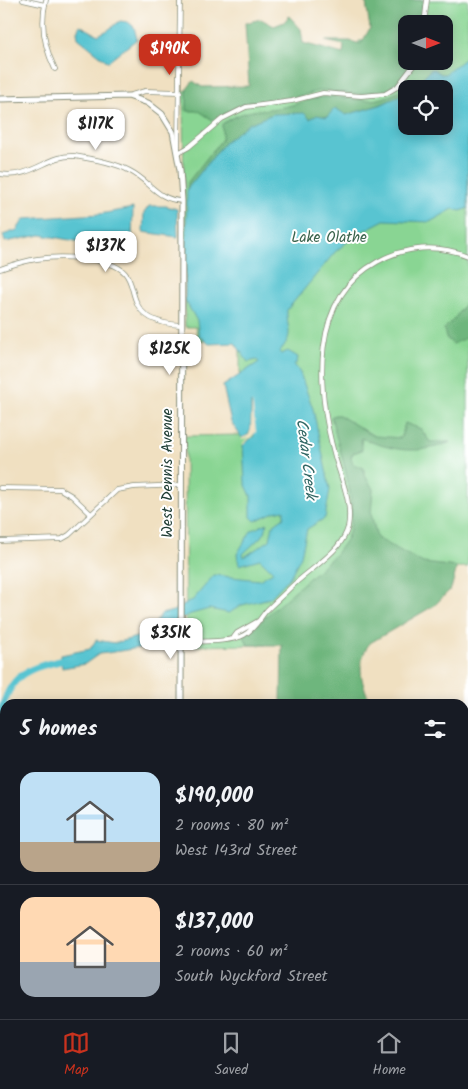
<!DOCTYPE html>
<html lang="en">
<head>
<meta charset="utf-8">
<style>
	body { margin:0; font-family:Kalam,sans-serif; background:#20242c; color:#f1f3f6; height:100vh; display:flex; flex-direction:column; font-size:19px; white-space:nowrap }
	* { box-sizing:border-box; margin:0 }
	p { font-size:16px; color:#9ea1a6 }
	.icon { flex:none; width:28px; height:28px; fill:none; stroke:currentColor; stroke-width:2; stroke-linecap:round; stroke-linejoin:round }
	.map { position:relative; flex:1; overflow:hidden }
	.panel { position:absolute; left:0px; top:699px; width:469px; height:321px; display:flex; flex-direction:column; background:#171b24; border-radius:15px 15px 0 0; box-shadow:0 2px 12px #0003 }
	.panel>* { flex:none }
	.needle { width:32px; rotate:90deg }
	.buttons { position:absolute; left:398px; top:15px; display:grid; gap:10px }
	.buttons a { display:grid; place-items:center; width:55px; height:55px; border-radius:10px; background:#171b24; box-shadow:0 2px 12px #0003; font-size:25px }
	.price { position:absolute; translate:-50% -42px; padding:0 11px; border-radius:10px; background:#fff; color:#222; font-size:16px; line-height:32px; filter:drop-shadow(0 1px 2px #0008) }
	.price::after { content:''; position:absolute; left:50%; top:30px; width:15px; height:11px; margin-left:-8px; background:inherit; clip-path:polygon(0 0,100% 0,50% 100%) }
	.price.current { background:#c8321e; color:#fff }
	ul { padding:0; list-style:none }
	li { display:flex; align-items:center; gap:15px; height:125px; padding:0 20px }
	li+li { border-top:1px solid #363941 }
	li span { display:grid; place-items:center; flex:none; width:140px; height:100px; border-radius:15px; color:#555 }
	li>.icon { margin-inline-start:auto }
	span .icon { width:60px; height:60px; fill:#fffc; stroke-width:1 }
	li b { font-size:21px }
	h2 { display:flex; justify-content:space-between; align-items:center; height:60px; padding:0 20px; font-size:21px }
	.tabs { display:flex; justify-content:space-around; align-items:center; height:70px; border-top:1px solid #363941; background:#171b24; font-size:14px; color:#9ea1a6 }
	.tabs a { display:grid; justify-items:center; gap:2px }
	.tabs .current { color:#c8321e }
	.map>svg:first-child { display:block }
	.green { fill:#89d593; stroke:#548964; fill-rule:evenodd }
	.forest { fill:#6eb67d; stroke:#467a58 }
	.water { fill:#58c4d1; stroke:#3c8082 }
	.pier { fill:#f0e0c1 }
	.lines { fill:none; stroke-linecap:round; stroke-linejoin:round }
	.river { stroke:#58c4d1; stroke-width:7 }
	.minor-casing { stroke:#888e7a; stroke-width:5.5 }
	.tertiary-casing { stroke:#888e7a; stroke-width:7 }
	.minor { stroke:#fff; stroke-width:4 }
	.tertiary { stroke:#fff; stroke-width:5 }
	.labels { text-anchor:middle; dominant-baseline:central; stroke-width:4; stroke-linejoin:round; paint-order:stroke }
	.park-label { font-size:15px; fill:#3a634c; stroke:#fff }
	.street-label { font-size:15px; fill:#1f3d34; stroke:#fff }
	.water-label { font-size:16px; font-style:italic; fill:#306663; stroke:#fff }
</style>
</head>
<body>
<div class="map">
<svg width="468" height="1019" viewBox="0 0 468 1019">
	<rect width="100%" height="100%" fill="#fff"/>
	<filter id="ink" filterUnits="userSpaceOnUse"><feTurbulence type="fractalNoise" baseFrequency=".02" numOctaves="2"/><feDisplacementMap in="SourceGraphic" scale="10" xChannelSelector="R" yChannelSelector="G"/><feConvolveMatrix kernelMatrix="1 2 1 2 8 2 1 2 1" color-interpolation-filters="sRGB"/></filter>
	<filter id="wash" filterUnits="userSpaceOnUse"><feTurbulence type="fractalNoise" baseFrequency=".0096" numOctaves="4" result="noise"/><feDisplacementMap in="SourceGraphic" scale="20" xChannelSelector="R" yChannelSelector="G"/><feGaussianBlur stdDeviation="1.12" result="paint"/><feColorMatrix in="noise" values="0 0 0 0 0 0 0 0 0 0 0 0 0 0 0 0 0 1.4 0 .05"/><feComposite in="paint" operator="in"/></filter>
	<g filter="url(#wash)">
		<rect width="100%" height="100%" fill="#f0e0c1"/>
		<path class="green" d="M413 0H468V567L327 571 266 618V645L186 646 185 436 240 435V341H197L196 327H185L183 91 358 89 359 41 406 40V61H444V24H413ZM406 89H444V126H406Z"/>
		<path class="forest" d="M360 0H423L421 24H406V61L414 62 396 84 386 91 356 94 323 90 288 99 249 102 234 108 214 121 199 111H187V89L193 81 202 87 249 86 245 23 261 19 274 26 284 22 289 16 301 29 303 43 343 54 344 45 325 41H350L361 44 370 28 366 3Z
			M405 88 406 93 380 105 346 115 310 119 226 141 187 189 188 182 222 139V124C251 105 262 113 292 105 303 102 314 97 326 97 360 97 371 108 405 88Z
			M468 299V337L453 344 446 338 444 329 455 318Z
			M335 415H339L374 436 401 438 405 423 421 429 430 442H451C418 455 393 451 361 438L362 450 353 453 351 457 353 464 364 468V474L373 489 371 514 377 538 423 563 457 567 451 589 435 605 370 643C355 662 361 685 372 704H281L282 645H248L244 636 336 554C339 549 344 544 347 538 361 509 339 450 332 420L331 417Z"/>
		<path class="water" d="M120 21 128 22 134 27 137 39 108 62 78 38 77 31 80 25 98 35 108 30Z
			M468 56V208L461 211 453 209 430 222 384 220 357 234 335 252 287 310C286 331 296 333 279 352L281 354 288 351 298 357 297 363 294 364 300 373 313 409 330 489 325 518 307 529 301 556 290 577 270 598 242 605 229 613 209 609 191 614 175 621 162 640H155L158 645 107 653 99 654 85 664 62 668 61 655 90 649 96 640 115 643 151 633V629L161 614 173 611 193 600 214 575 259 580 273 572 260 559 239 565 237 554 251 531 267 523 265 533 243 554 244 557 270 540 273 525 284 517V510L274 512 255 521 251 517V496L245 483 243 445 254 436 251 403V429L248 435 242 438 231 422 223 386 259 362 257 360 248 362 235 343 209 344 199 336 197 321 185 300 187 189 226 141 248 124 273 114 304 113 310 119 317 115 327 117 335 108 346 115 380 105 406 93V126H444V89H411L430 70 434 69 441 74H445Z
			M149 206H166L177 209 178 237 143 232 144 213Z
			M133 208 132 242 98 245 41 235 5 242 3 235 17 230 24 219 100 214Z"/>
		<path class="pier" d="M252 401 256 432 243 445V443L248 438 242 440V438L249 435 251 429Z"/>
		<g class="lines">
			<path class="river" d="M0 717C10 672 27 668 69 659
				M0 773 4 888 0 959"/>
		</g>
	</g>
	<g filter="url(#ink)">
		<g class="lines">
			<defs>
				<path id="minor" d="M23 0 45 5
					M46 0C40 24 44 47 55 69
					M424 24 427 0
					M128 96 145 91 180 92
					M178 150 180 0
					M178 153 189 147 222 119 246 107 292 101 323 93 361 96 385 94 397 87 417 61
					M0 174C32 179 49 154 74 156 92 159 114 162 130 171 150 181 157 200 182 201
					M0 269C12 265 23 261 37 259 57 256 110 256 125 273 132 281 132 292 136 301 142 319 163 324 180 325
					M0 488 60 489 72 496 91 514
					M0 541 62 539 69 535 117 490 134 487 181 485
					M234 637 237 633 260 620
					M181 642C198 641 230 643 244 635 255 629 259 619 267 610 274 603 282 596 289 589 304 574 323 563 337 547 342 541 346 535 348 527 353 502 340 477 334 453 317 389 309 299 377 262 405 246 438 244 468 256
					M464 834H468
					M464 936 468 941
					M464 979 468 977
					M119 1015 124 1019
					M446 1015V1019
					M53 1019 57 1015"/>
				<path id="tertiary" d="M0 99 128 96 148 103 162 114 173 132 180 170 182 201 181 704
					M181 1019V1015"/>
			</defs>
			<use href="#minor" class="minor-casing"/>
			<use href="#tertiary" class="tertiary-casing"/>
			<use href="#minor" class="minor"/>
			<use href="#tertiary" class="tertiary"/>
		</g>
	</g>
	<g class="labels">
		<g class="park-label">
			<text x="329" y="238">Lake Olathe</text>
		</g>
		<g class="street-label">
			<text transform="translate(168 473) rotate(-90)">West Dennis Avenue</text>
		</g>
		<g class="water-label">
			<text transform="translate(306 459) rotate(83)">Cedar Creek</text>
		</g>
	</g>
</svg>
<div class="buttons">
<a><svg class="needle" viewBox="-14 -14 28 28"><path d="M0-13l5 13h-10z" fill="#e53935"/><path d="M0 13l5-13h-10z" fill="#9ea1a6"/></svg></a>
<a><svg class="icon" aria-label="locate" viewBox="0 0 24 24"><circle cx="12" cy="12" r="6"/><path d="M12 2v4M12 18v4M2 12h4M18 12h4"/></svg></a>
</div>
<b class="price current" style="left:170px;top:76px">$190K</b>
<b class="price" style="left:96px;top:151px">$117K</b>
<b class="price" style="left:106px;top:273px">$137K</b>
<b class="price" style="left:170px;top:376px">$125K</b>
<b class="price" style="left:171px;top:660px">$351K</b>
<section class="panel">
<h2>5 homes<svg class="icon" aria-label="filters" viewBox="0 0 24 24"><path d="M4 7h16M4 17h16"/><circle cx="9" cy="7" r="2"/><circle cx="15" cy="17" r="2"/></svg></h2>
<ul>
<li><span style="background:linear-gradient(#bfe0f5 70%,#b9a48a 0)"><svg class="icon" aria-label="home" viewBox="0 0 24 24"><path d="M3 11l9-7 9 7M6 9v11h12V9"/></svg></span><div><b>$190,000</b><p>2 rooms · 80 m²</p><p>West 143rd Street</p></div></li>
<li><span style="background:linear-gradient(#ffd9b3 65%,#9aa5b1 0)"><svg class="icon" aria-label="home" viewBox="0 0 24 24"><path d="M3 11l9-7 9 7M6 9v11h12V9"/></svg></span><div><b>$137,000</b><p>2 rooms · 60 m²</p><p>South Wyckford Street</p></div></li>
</ul>
</section>
</div>
<nav class="tabs">
<a class="current"><svg class="icon" aria-label="map" viewBox="0 0 24 24"><path d="M3 6l6-2 6 2 6-2v14l-6 2-6-2-6 2zM9 4v14M15 6v14"/></svg>Map</a>
<a><svg class="icon" aria-label="saved" viewBox="0 0 24 24"><path d="M7 4h10v16l-5-4-5 4z"/></svg>Saved</a>
<a><svg class="icon" aria-label="home" viewBox="0 0 24 24"><path d="M3 11l9-7 9 7M6 9v11h12V9"/></svg>Home</a>
</nav>
</body>
</html>
